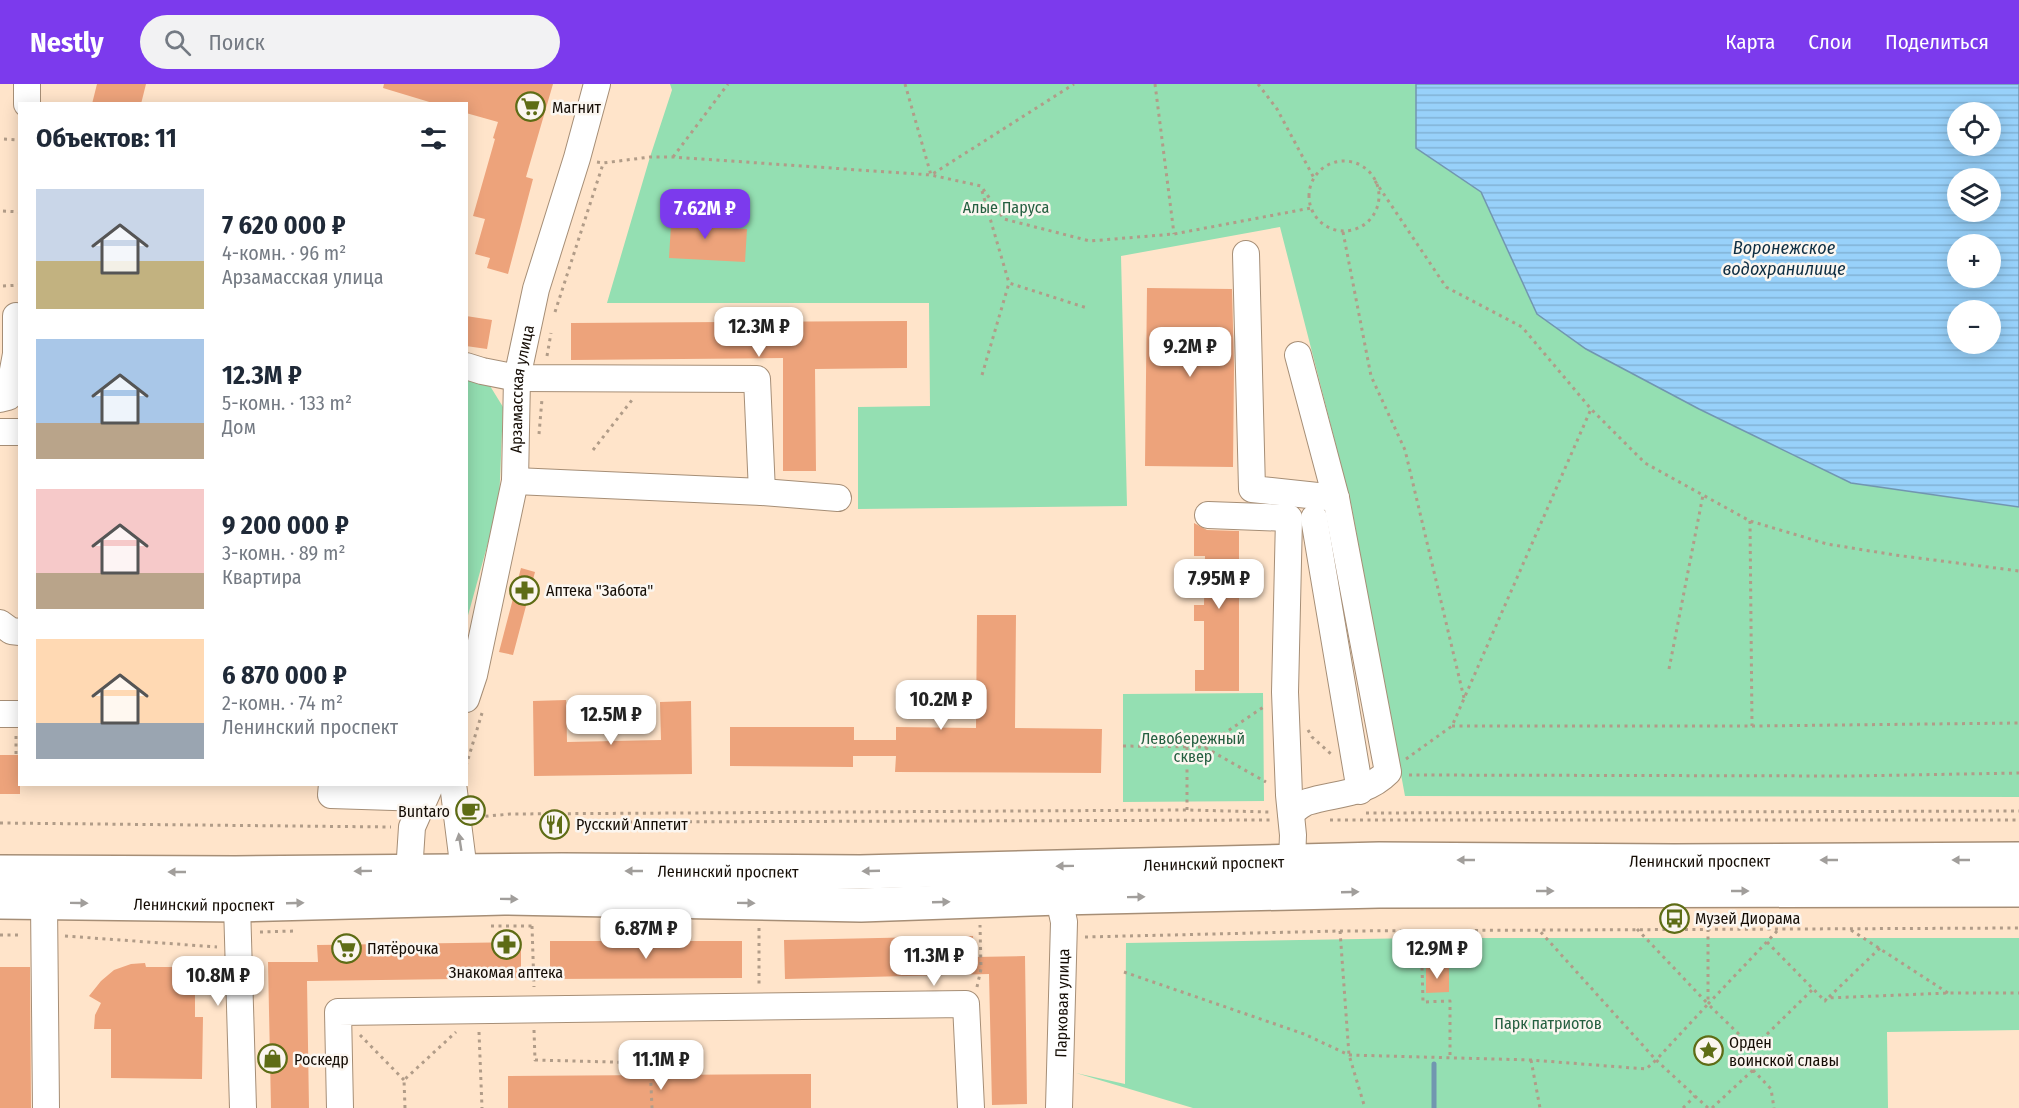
<!DOCTYPE html>
<html lang="ru">
<head>
<meta charset="utf-8">
<style>
	body { margin:0; font-family:"Fira Sans Condensed",sans-serif; background:#f2f2f3; color:#1f2937; height:100vh; display:flex; flex-direction:column; font-size:22px; white-space:nowrap }
	* { box-sizing:border-box; margin:0 }
	p { font-size:20px; color:#747a83 }
	.icon { flex:none; width:33px; height:33px; fill:none; stroke:currentColor; stroke-width:2; stroke-linecap:round; stroke-linejoin:round }
	.map { position:relative; flex:1; overflow:hidden }
	.drawer { position:absolute; left:18px; top:18px; width:450px; height:684px; display:flex; flex-direction:column; background:#fff; border-radius:0px; box-shadow:0 3px 15px #0003 }
	.drawer>* { flex:none }
	.buttons { position:absolute; left:1947px; top:18px; display:grid; gap:12px }
	.buttons a { display:grid; place-items:center; width:54px; height:54px; border-radius:50%; background:#fff; box-shadow:0 3px 15px #0003; font-size:30px }
	.price { position:absolute; translate:-50% -51px; padding:0 14px; border-radius:12px; background:#fff; color:#222; font-size:20px; line-height:39px; filter:drop-shadow(0 2px 3px #0008) }
	.price::after { content:''; position:absolute; left:50%; top:36px; width:18px; height:14px; margin-left:-9px; background:inherit; clip-path:polygon(0 0,100% 0,50% 100%) }
	.price.current { background:#7c3aed; color:#fff }
	ul { padding:0; list-style:none }
	li { display:flex; align-items:center; gap:18px; height:150px; padding:0 18px }
	li span { display:grid; place-items:center; flex:none; width:168px; height:120px; border-radius:0px; color:#555 }
	li>.icon { margin-inline-start:auto }
	span .icon { width:72px; height:72px; fill:#fffc; stroke-width:1 }
	li b { font-size:26px }
	h2 { display:flex; justify-content:space-between; align-items:center; height:72px; padding:0 18px; font-size:26px }
	header { display:flex; align-items:center; gap:36px; box-sizing:border-box; height:84px; padding:0 30px; background:#7c3aed; color:#fff }
	header strong { font-size:28px }
	nav { display:flex; gap:33px; margin-inline-start:auto; font-size:21px }
	.search { width:420px; height:54px; background:#f2f2f3; display:flex; align-items:center; gap:15px; box-sizing:border-box; padding:0 21px; border-radius:33px; color:#747a83; font-size:22px }
	.map>svg:first-child { display:block }
	.green { fill:#94dfb2 }
	.water { fill:url(#water-rules); stroke:#7196b0; stroke-width:1.5; fill-rule:evenodd }
	.lines { fill:none; stroke-linecap:round; stroke-linejoin:round }
	.stream { stroke:#7196b0; stroke-width:5 }
	.building { fill:#eda37b }
	.minor-casing { stroke:#a68e76; stroke-width:28 }
	.major-casing { stroke:#a68e76; stroke-width:36 }
	.path { stroke:#b19c88; stroke-width:3; stroke-dasharray:3 4.5; stroke-linecap:butt }
	.minor { stroke:#fff; stroke-width:26 }
	.major { stroke:#fff; stroke-width:33 }
	.oneway { fill:#a19e9b }
	.labels { text-anchor:middle; dominant-baseline:central; stroke-width:5; stroke-linejoin:round; paint-order:stroke }
	.poi-label { font-size:16px; fill:#150d05; stroke:#fbf6f0; text-anchor:start }
	.park-label { font-size:16px; fill:#255f40; stroke:#fbf6f0 }
	.street-label { font-size:16px; fill:#150d05; stroke:#fbf6f0 }
	.water-label { font-size:18px; font-style:italic; fill:#0e2e43; stroke:#fbf6f0 }
</style>
</head>
<body>
<header>
<strong>Nestly</strong>
<div class="search"><svg class="icon" aria-label="search" viewBox="0 0 24 24"><circle cx="10" cy="10" r="6"/><path d="M15 15l6 6"/></svg>Поиск</div>
<nav><a>Карта</a><a>Слои</a><a>Поделиться</a></nav>
</header>
<div class="map">
<svg width="2019" height="1024" viewBox="0 0 2019 1024">
	<defs>
		<pattern id="water-rules" width="6" height="5" patternUnits="userSpaceOnUse" patternTransform="scale(1.5)"><rect width="6" height="5" fill="#98d1fa"/><path d="M0 2.5h6" fill="none" stroke="#82b2d5"/></pattern>
	</defs>
	<rect width="100%" height="100%" fill="#ffe4ca"/>
	<path class="green" d="M670 0H1416V64L1481 108 1537 230 1851 399 2019 423V713L1405 712 1351 420 1280 143 1121 172 1127 422 858 425V323L930 322 929 219H607L650 73 672 6Z
		M467 296 487 297 503 323 499 419 467 535Z
		M1263 609 1264 717 1123 718V610Z
		M1421 854H2019V946L1887 948 1888 1024H1193L1076 989 1125 1000 1126 859Z"/>
	<path class="water" d="M1416 0H2019V423L1851 399 1699 325 1586 265 1537 230 1481 108 1416 64ZM1958 28H1990V62H1958ZM1958 94H1990V128H1958ZM1958 160H1990V194H1958ZM1958 226H1990V260H1958Z"/>
	<g class="lines">
		<path class="stream" d="M1434 980V1024"/>
	</g>
	<path class="building" d="M97 0H146L141 20H92Z
		M384 0H553L526 93 533 95 508 190 487 184 490 174 475 170 485 135 473 132 495 55 493 54 498 38 466 29V20H436L383 4Z
		M672 124 693 125 692 143 747 145 745 178 669 174Z
		M1147 204 1232 205 1234 282 1233 383 1145 382Z
		M466 232 492 236 487 265 466 262Z
		M907 237V284L815 285 816 387H783V274L571 276V239Z
		M1194 439 1207 446 1239 447V607H1195V586H1204V537H1194V521H1204L1205 472H1194Z
		M521 484 535 488 513 571 499 568Z
		M977 531H1016L1015 644 1102 645 1101 689 895 688 896 672H853V683L730 682V643H854V656H896V643L976 644Z
		M566 616 567 658 661 656 660 618 691 617 692 690 534 692 533 617Z
		M0 671H20V710H0Z
		M973 852 974 873 1025 872 1027 1020 992 1021 989 890 785 895 784 856Z
		M550 857H742V894L550 895Z
		M521 858V894L307 897 309 1024H271L268 878H318L317 861Z
		M145 879 146 883H195V933H203L202 995 111 994V945H94L95 931 101 919 89 912 101 897 114 886 131 880Z
		M0 883H30L31 1024H0Z
		M1426 883H1449V908L1426 909Z
		M811 990V1024H508V992Z"/>
	<g class="lines">
		<defs>
			<g id="minor">
				<path d="M27 0V20"/>
				<path d="M1246 170 1252 405 1336 414"/>
				<path d="M466 282 482 287 517 294 757 295 762 408"/>
				<path d="M0 315 8 313 16 270V232"/>
				<path d="M0 348H20"/>
				<path d="M515 397 762 408 838 414"/>
				<path d="M1208 431 1289 434 1285 608 1289 711 1293 751 1292 777"/>
				<path d="M1314 434 1360 707"/>
				<path d="M0 539 11 547 20 548"/>
				<path id="s1" d="M466 615 474 591 515 397 517 294 536 205 577 74 597 0"/>
				<path d="M0 630H20"/>
				<path d="M332 700 331 711 424 714"/>
				<path d="M453 700 464 787V806"/>
				<path d="M1291 729C1296 725 1302 720 1307 718 1336 709 1365 711 1388 688L1336 414 1298 271"/>
				<path d="M408 804 412 743 431 700"/>
				<path d="M44 819 46 1024"/>
				<path d="M237 821 243 1024"/>
				<path d="M340 1024 338 928 966 920 971 1024"/>
				<path id="s2" d="M1059 1024 1064 838 1059 814"/>
			</g>
			<g id="major">
				<path id="s3" d="M0 788 235 789 562 786 860 788 1379 775 1674 777 2019 775"/>
				<path id="s4" d="M0 818 237 821 504 814 861 821 1059 814 1379 807 2019 806"/>
			</g>
		</defs>
		<use href="#minor" class="minor-casing"/>
		<use href="#major" class="major-casing"/>
		<path class="path" d="M905 0 931 91 1074 0
			M1155 0 1174 150
			M1258 0 1277 25 1314 94
			M4 55 20 56
			M673 73 728 0
			M1309 112a35 35 0 1 1 70 0a35 35 0 1 1-70 0Z
			M597 78 603 79 650 73H673L931 91 981 102 1004 135 1090 157 1174 150 1311 124
			M1375 97 1446 203 1522 243 1591 325 1645 379 1750 437 1827 460 1895 471 2019 487
			M982 107 1009 199 1087 224
			M3 127 20 128
			M1343 148 1371 292 1405 366 1464 614
			M3 202 20 201
			M555 228 603 80
			M547 272 551 249
			M982 291 1009 199
			M539 350 542 315
			M593 366 632 316
			M1750 437 1752 642
			M1669 585 1703 411
			M1452 642H1752L2019 639
			M1308 646 1312 653 1331 670
			M16 652V671
			M1123 662 1204 663 1266 698
			M1187 663V726
			M1204 663 1265 622
			M1406 675 1452 642 1591 325
			M466 682 482 629
			M1409 691 1851 692 2019 689
			M1366 729 2019 727
			M478 733 510 730 1187 726 1270 728
			M1330 736H2019
			M629 738 1270 736
			M0 739 391 743
			M491 842H532
			M532 842 534 903
			M759 844V900
			M1637 845 1708 920
			M1708 845V920
			M1421 846 1423 918 1450 917V973
			M1851 846 1948 909
			M1340 847 1349 971 1365 1024
			M260 848 295 847
			M0 851H22
			M65 852 217 863
			M1085 853 1340 847 2019 844
			M1767 858 1825 917 1827 914 1949 909H2019
			M1124 888 1304 950 1349 971 1531 976 1646 985 1656 976 1538 845
			M977 903 981 885 980 841
			M1829 913 1880 864
			M1708 920 1779 845
			M534 946 535 976 650 979 652 1024
			M479 948 482 1024
			M360 951 404 996
			M1531 976 1540 1024
			M1753 986 1771 1005 1774 1024
			M405 1024 404 996 456 948
			M1683 1024 1695 1012
			M1708 1024 1656 976 1708 920 1753 964
			M1712 1024 1753 986V964L1813 905"/>
		<use href="#minor" class="minor"/>
		<use href="#major" class="major"/>
	</g>
	<defs><path id="oneway-solid" d="M-6-.8H1V-3.2L6.5 0L1 3.2V.8H-6Z" transform="scale(1.5)"/></defs>
	<g class="oneway">
		<use href="#oneway-solid" transform="translate(460 758) rotate(-99)"/>
		<use href="#oneway-solid" transform="translate(1466 776) rotate(-180)"/>
		<use href="#oneway-solid" transform="translate(1829 776) rotate(180)"/>
		<use href="#oneway-solid" transform="translate(1961 776) rotate(180)"/>
		<use href="#oneway-solid" transform="translate(1065 782) rotate(179)"/>
		<use href="#oneway-solid" transform="translate(363 787) rotate(179)"/>
		<use href="#oneway-solid" transform="translate(634 787) rotate(-180)"/>
		<use href="#oneway-solid" transform="translate(871 787) rotate(178)"/>
		<use href="#oneway-solid" transform="translate(177 788) rotate(-180)"/>
		<use href="#oneway-solid" transform="translate(1545 807)"/>
		<use href="#oneway-solid" transform="translate(1740 807)"/>
		<use href="#oneway-solid" transform="translate(1350 808) rotate(-2)"/>
		<use href="#oneway-solid" transform="translate(1136 813) rotate(-1)"/>
		<use href="#oneway-solid" transform="translate(509 815) rotate(1)"/>
		<use href="#oneway-solid" transform="translate(941 818) rotate(-2)"/>
		<use href="#oneway-solid" transform="translate(79 819) rotate(1)"/>
		<use href="#oneway-solid" transform="translate(295 819) rotate(-2)"/>
		<use href="#oneway-solid" transform="translate(746 819) rotate(1)"/>
	</g>
	<defs>
		<symbol id="supermarket-ring" viewBox="-11 -11 22 22"><circle r="9.5" fill="#fbf6f0" stroke="#5e6c15" stroke-width="1.5"/><path d="M-6-5.5h2.5l.6 2H6L4.5 2H-2.5L-4.4-4H-6ZM-1.5 3.2a1.3 1.3 0 1 0 .1 0ZM3 3.2a1.3 1.3 0 1 0 .1 0Z" fill="#5e6c15"/></symbol>
		<symbol id="pharmacy-ring" viewBox="-11 -11 22 22"><circle r="9.5" fill="#fbf6f0" stroke="#5e6c15" stroke-width="1.5"/><path d="M-2-6h4v4h4v4h-4v4h-4v-4h-4v-4h4Z" fill="#5e6c15"/></symbol>
		<symbol id="cafe-ring" viewBox="-11 -11 22 22"><circle r="9.5" fill="#fbf6f0" stroke="#5e6c15" stroke-width="1.5"/><path d="M-5.5-4.5H6V0H3Q3 3.5 0 3.5H-2.5Q-5.5 3.5-5.5 0ZM3-3.2v2h1.7v-2ZM-6 4.5H4V6H-6Z" fill="#5e6c15"/></symbol>
		<symbol id="restaurant-ring" viewBox="-11 -11 22 22"><circle r="9.5" fill="#fbf6f0" stroke="#5e6c15" stroke-width="1.5"/><path d="M-5-6h1v4h1v-4h1v4h1v-4h1v5L-1.5 .5V6h-2V.5L-5-1ZM5-6V6H3V1.5H1.5Q1.5-4 5-6Z" fill="#5e6c15"/></symbol>
		<symbol id="bus-ring" viewBox="-11 -11 22 22"><circle r="9.5" fill="#fbf6f0" stroke="#5e6c15" stroke-width="1.5"/><path d="M-5-6H5V4H4V6H2V4H-2V6H-4V4H-5ZM-3.5-4V0h7V-4ZM-3.5 1.2v1.5H-2V1.2ZM2 1.2v1.5H3.5V1.2Z" fill="#5e6c15"/></symbol>
		<symbol id="sight-ring" viewBox="-11 -11 22 22"><circle r="9.5" fill="#fbf6f0" stroke="#5e6c15" stroke-width="1.5"/><path d="M0-6L1.8-2.2L6-1.7L2.9 1.2L3.7 5.4L0 3.3L-3.7 5.4L-2.9 1.2L-6-1.7L-1.8-2.2Z" fill="#5e6c15"/></symbol>
		<symbol id="shop-ring" viewBox="-11 -11 22 22"><circle r="9.5" fill="#fbf6f0" stroke="#5e6c15" stroke-width="1.5"/><path d="M-5-2.5h2.3a2.7 3.5 0 0 1 5.4 0H5L5.5 6h-11ZM-1.5-2.5h3a1.5 2.3 0 0 0-3 0Z" fill="#5e6c15"/></symbol>
	</defs>
	<g fill-rule="evenodd">
		<use href="#supermarket-ring" x="514" y="6" width="33" height="33"/>
		<use href="#pharmacy-ring" x="508" y="490" width="33" height="33"/>
		<use href="#cafe-ring" x="454" y="710" width="33" height="33"/>
		<use href="#restaurant-ring" x="538" y="724" width="33" height="33"/>
		<use href="#bus-ring" x="1658" y="818" width="33" height="33"/>
		<use href="#pharmacy-ring" x="490" y="844" width="33" height="33"/>
		<use href="#supermarket-ring" x="330" y="848" width="33" height="33"/>
		<use href="#sight-ring" x="1692" y="950" width="33" height="33"/>
		<use href="#shop-ring" x="256" y="958" width="33" height="33"/>
	</g>
	<g class="labels">
		<g class="poi-label">
			<text x="552" y="23">Магнит</text>
			<text x="546" y="506">Аптека "Забота"</text>
			<text x="450" y="727" text-anchor="end">Buntaro</text>
			<text x="576" y="740">Русский Аппетит</text>
			<text x="1695" y="834">Музей Диорама</text>
			<text x="367" y="864">Пятёрочка</text>
			<text x="506" y="888" text-anchor="middle">Знакомая аптека</text>
			<text x="1729" y="958">Орден<tspan x="1729" dy="18">воинской славы</tspan></text>
			<text x="294" y="975">Роскедр</text>
		</g>
		<g class="park-label">
			<text x="1006" y="123">Алые Паруса</text>
			<text x="1193" y="654">Левобережный<tspan x="1193" dy="18">сквер</tspan></text>
			<text x="1548" y="939">Парк патриотов</text>
		</g>
		<g class="street-label">
			<text stroke="none"><textPath href="#s1" startOffset="316">Арзамасская улица</textPath></text>
			<text stroke="none"><textPath href="#s3" startOffset="1700">Ленинский проспект</textPath></text>
			<text stroke="none"><textPath href="#s3" startOffset="1214">Ленинский проспект</textPath></text>
			<text stroke="none"><textPath href="#s3" startOffset="728">Ленинский проспект</textPath></text>
			<text stroke="none"><textPath href="#s4" startOffset="204">Ленинский проспект</textPath></text>
			<text stroke="none"><textPath href="#s2" startOffset="105">Парковая улица</textPath></text>
		</g>
		<g class="water-label">
			<text x="1784" y="164">Воронежское<tspan x="1784" dy="21">водохранилище</tspan></text>
		</g>
	</g>
</svg>
<div class="buttons">
<a><svg class="icon" aria-label="locate" viewBox="0 0 24 24"><circle cx="12" cy="12" r="6"/><path d="M12 2v4M12 18v4M2 12h4M18 12h4"/></svg></a>
<a><svg class="icon" aria-label="layers" viewBox="0 0 24 24"><path d="M12 4l9 5-9 5-9-5zM3 14l9 5 9-5"/></svg></a>
<a>+</a>
<a>−</a>
</div>
<b class="price current" style="left:705px;top:156px">7.62M ₽</b>
<b class="price" style="left:759px;top:274px">12.3M ₽</b>
<b class="price" style="left:1190px;top:294px">9.2M ₽</b>
<b class="price" style="left:1219px;top:526px">7.95M ₽</b>
<b class="price" style="left:941px;top:647px">10.2M ₽</b>
<b class="price" style="left:611px;top:662px">12.5M ₽</b>
<b class="price" style="left:646px;top:876px">6.87M ₽</b>
<b class="price" style="left:1437px;top:896px">12.9M ₽</b>
<b class="price" style="left:934px;top:903px">11.3M ₽</b>
<b class="price" style="left:218px;top:923px">10.8M ₽</b>
<b class="price" style="left:661px;top:1007px">11.1M ₽</b>
<section class="drawer">
<h2>Объектов: 11<svg class="icon" aria-label="filters" viewBox="0 0 24 24"><path d="M4 7h16M4 17h16"/><circle cx="9" cy="7" r="2"/><circle cx="15" cy="17" r="2"/></svg></h2>
<ul>
<li><span style="background:linear-gradient(#c9d6e8 60%,#c2b280 0)"><svg class="icon" aria-label="home" viewBox="0 0 24 24"><path d="M3 11l9-7 9 7M6 9v11h12V9"/></svg></span><div><b>7 620 000 ₽</b><p>4-комн. · 96 m²</p><p>Арзамасская улица</p></div></li>
<li><span style="background:linear-gradient(#a9c7e8 70%,#b9a48a 0)"><svg class="icon" aria-label="home" viewBox="0 0 24 24"><path d="M3 11l9-7 9 7M6 9v11h12V9"/></svg></span><div><b>12.3M ₽</b><p>5-комн. · 133 m²</p><p>Дом</p></div></li>
<li><span style="background:linear-gradient(#f6c9c9 70%,#b9a48a 0)"><svg class="icon" aria-label="home" viewBox="0 0 24 24"><path d="M3 11l9-7 9 7M6 9v11h12V9"/></svg></span><div><b>9 200 000 ₽</b><p>3-комн. · 89 m²</p><p>Квартира</p></div></li>
<li><span style="background:linear-gradient(#ffd9b3 70%,#9aa5b1 0)"><svg class="icon" aria-label="home" viewBox="0 0 24 24"><path d="M3 11l9-7 9 7M6 9v11h12V9"/></svg></span><div><b>6 870 000 ₽</b><p>2-комн. · 74 m²</p><p>Ленинский проспект</p></div></li>
</ul>
</section>
</div>
</body>
</html>
